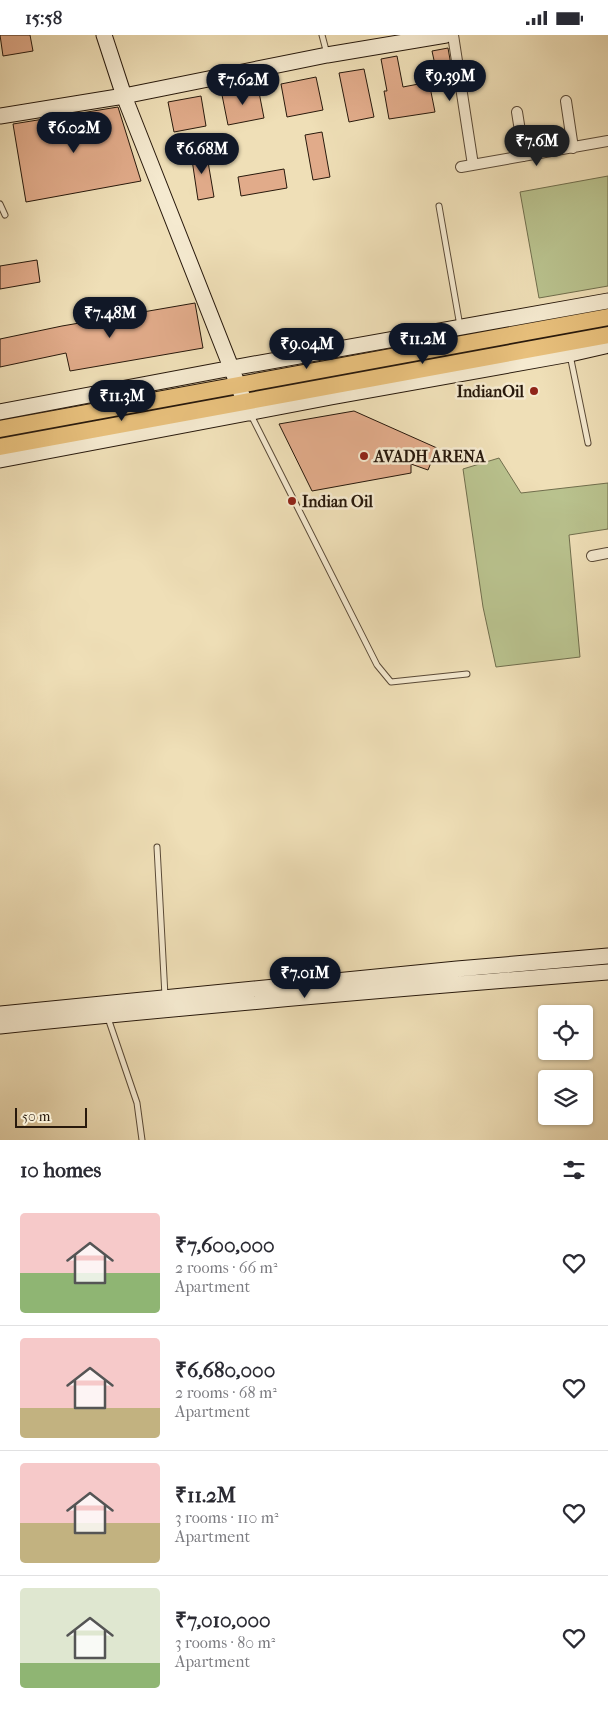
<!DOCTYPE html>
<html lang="en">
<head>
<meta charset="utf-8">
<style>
	body { margin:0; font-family:"IM FELL French Canon",serif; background:#f7f7f7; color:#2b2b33; height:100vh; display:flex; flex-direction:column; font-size:19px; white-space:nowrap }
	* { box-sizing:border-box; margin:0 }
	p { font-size:16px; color:#7c7c81 }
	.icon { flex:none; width:28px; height:28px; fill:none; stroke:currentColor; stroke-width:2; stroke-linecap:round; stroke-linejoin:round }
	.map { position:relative; height:1105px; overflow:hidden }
	.drawer { display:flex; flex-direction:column; background:#fff; flex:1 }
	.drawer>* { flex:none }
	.tools { position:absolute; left:538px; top:970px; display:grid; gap:10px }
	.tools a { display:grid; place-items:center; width:55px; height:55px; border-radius:5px; background:#fff; box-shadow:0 1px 4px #0004; font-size:25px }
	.scale { position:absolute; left:15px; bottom:12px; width:72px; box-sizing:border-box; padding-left:5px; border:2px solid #28190c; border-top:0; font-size:14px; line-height:18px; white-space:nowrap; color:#28190c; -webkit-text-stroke:4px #f5ead0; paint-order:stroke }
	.price { position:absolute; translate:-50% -42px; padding:0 11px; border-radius:18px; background:#111827; color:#fff; font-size:16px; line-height:32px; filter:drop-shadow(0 1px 2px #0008) }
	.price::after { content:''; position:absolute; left:50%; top:30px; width:15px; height:11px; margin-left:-8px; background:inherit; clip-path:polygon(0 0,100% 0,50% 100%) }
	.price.selected { background:#222; color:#fff }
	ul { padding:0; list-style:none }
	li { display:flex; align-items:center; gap:15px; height:125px; padding:0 20px }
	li+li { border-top:1px solid #e1e1e2 }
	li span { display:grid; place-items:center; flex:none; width:140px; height:100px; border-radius:5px; color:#555 }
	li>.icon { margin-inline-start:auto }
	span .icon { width:60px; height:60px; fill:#fffc; stroke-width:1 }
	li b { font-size:21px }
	h2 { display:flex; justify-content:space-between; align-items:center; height:60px; padding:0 20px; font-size:21px }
	.status { display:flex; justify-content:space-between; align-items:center; height:35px; padding:0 25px; background:#fff; direction:ltr }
	.status svg { height:14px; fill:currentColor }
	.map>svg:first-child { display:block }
	.green { fill:#b9c28e; stroke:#706e4d }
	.building { fill:#e1ab8a; stroke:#28190c }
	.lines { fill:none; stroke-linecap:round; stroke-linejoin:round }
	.lane-casing { stroke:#5a4a37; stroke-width:7 }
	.street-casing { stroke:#5a4a37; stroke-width:12 }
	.secondary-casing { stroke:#28190c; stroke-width:17 }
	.primary-casing { stroke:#28190c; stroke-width:18 }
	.lane { stroke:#f5ead0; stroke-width:5 }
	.street { stroke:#f5ead0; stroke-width:10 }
	.secondary { stroke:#f5ead0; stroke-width:15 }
	.primary { stroke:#e8c07c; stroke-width:16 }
	.poi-dot { fill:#8f2418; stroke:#f5ead0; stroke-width:2 }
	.labels { text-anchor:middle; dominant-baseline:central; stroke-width:5; stroke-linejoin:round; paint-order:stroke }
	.poi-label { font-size:16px; font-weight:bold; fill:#28190c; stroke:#f5ead0; text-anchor:start }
</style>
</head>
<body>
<div class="status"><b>15:58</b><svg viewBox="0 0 49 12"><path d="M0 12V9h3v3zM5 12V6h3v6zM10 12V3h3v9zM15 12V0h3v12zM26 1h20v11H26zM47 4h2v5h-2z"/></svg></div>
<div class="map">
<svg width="608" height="1105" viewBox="0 0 608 1105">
	<rect width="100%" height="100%" fill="#efdfb7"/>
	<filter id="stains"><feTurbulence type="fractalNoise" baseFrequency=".004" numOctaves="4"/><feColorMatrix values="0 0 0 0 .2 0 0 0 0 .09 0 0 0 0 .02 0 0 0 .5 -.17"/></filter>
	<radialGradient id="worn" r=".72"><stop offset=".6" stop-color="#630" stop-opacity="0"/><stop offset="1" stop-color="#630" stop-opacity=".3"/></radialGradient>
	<path class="green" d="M608 141V251L539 263 520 157Z
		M499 423 521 458 608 448V494L569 500 580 622 496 632 483 572 463 434Z"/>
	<path class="building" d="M0 0H30L33 16 3 21Z
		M448 13 452 36 437 39 432 16Z
		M397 21 403 52 429 47 435 77 389 84 384 56H387L381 24Z
		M364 34 374 82 349 87 339 38Z
		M316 42 323 75 287 82 281 49Z
		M258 52 264 83 228 90 222 60Z
		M201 61 206 91 174 97 168 67Z
		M118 72 141 146 26 167 13 89Z
		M322 97 330 142 313 145 305 100Z
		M206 115 214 162 198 165 191 118Z
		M284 134 287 153 241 161 238 142Z
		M37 225 40 247 0 254V231Z
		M195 268 203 313 70 336 66 318 0 332V304L62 291Z
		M354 376 437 413 428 435 411 429V438L312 456 279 389Z"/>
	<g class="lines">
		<defs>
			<path id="lane" d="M322 0 327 19
				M0 169 5 180
				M439 171 460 291
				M570 320 588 408
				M251 380 377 630 391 647 467 639
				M157 812 165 961
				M108 983 137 1068 142 1105"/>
			<path id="street" d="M453 0 473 130
				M566 66 573 113
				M517 77 524 121
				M461 132 608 106
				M592 521 608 518"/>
			<path id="secondary" d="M104 0 124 61 249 378
				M0 81 124 61 327 20 446 0
				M0 377 232 333 608 266
				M0 425 331 362 570 319 605 311 608 309
				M0 979 457 934 608 921
				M0 991C202 970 405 953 608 937"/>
			<path id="primary" d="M0 394 608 282
				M0 412 608 300"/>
		</defs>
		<use href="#lane" class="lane-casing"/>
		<use href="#street" class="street-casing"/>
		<use href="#secondary" class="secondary-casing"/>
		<use href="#primary" class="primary-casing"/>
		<use href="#lane" class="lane"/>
		<use href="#street" class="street"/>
		<use href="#secondary" class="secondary"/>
		<use href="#primary" class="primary"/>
	</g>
	<g class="poi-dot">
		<circle cx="534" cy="356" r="5"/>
		<circle cx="364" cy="421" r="5"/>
		<circle cx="292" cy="466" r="5"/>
	</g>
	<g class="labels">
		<g class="poi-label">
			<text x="524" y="356" text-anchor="end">IndianOil</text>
			<text x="374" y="421">AVADH ARENA</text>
			<text x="302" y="466">Indian Oil</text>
		</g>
	</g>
	<rect width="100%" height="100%" filter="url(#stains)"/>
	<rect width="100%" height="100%" fill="url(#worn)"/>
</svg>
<div class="tools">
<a><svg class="icon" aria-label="locate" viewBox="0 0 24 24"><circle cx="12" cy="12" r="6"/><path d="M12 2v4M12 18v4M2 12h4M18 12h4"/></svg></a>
<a><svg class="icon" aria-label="layers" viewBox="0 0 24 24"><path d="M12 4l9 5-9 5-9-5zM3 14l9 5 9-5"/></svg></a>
</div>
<div class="scale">50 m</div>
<b class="price" style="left:450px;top:67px">₹9.39M</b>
<b class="price" style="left:243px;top:71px">₹7.62M</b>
<b class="price" style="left:74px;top:119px">₹6.02M</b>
<b class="price selected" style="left:537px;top:132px">₹7.6M</b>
<b class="price" style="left:202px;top:140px">₹6.68M</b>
<b class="price" style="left:110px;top:304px">₹7.48M</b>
<b class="price" style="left:423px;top:330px">₹11.2M</b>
<b class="price" style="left:307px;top:335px">₹9.04M</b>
<b class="price" style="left:122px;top:387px">₹11.3M</b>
<b class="price" style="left:305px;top:964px">₹7.01M</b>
</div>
<section class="drawer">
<h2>10 homes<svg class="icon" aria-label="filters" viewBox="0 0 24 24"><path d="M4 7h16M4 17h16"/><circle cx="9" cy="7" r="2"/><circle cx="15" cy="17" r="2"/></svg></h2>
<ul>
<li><span style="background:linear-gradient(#f6c9c9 60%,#8fb573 0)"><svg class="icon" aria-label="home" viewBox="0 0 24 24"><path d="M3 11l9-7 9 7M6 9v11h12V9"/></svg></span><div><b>₹7,600,000</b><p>2 rooms · 66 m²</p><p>Apartment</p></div><svg class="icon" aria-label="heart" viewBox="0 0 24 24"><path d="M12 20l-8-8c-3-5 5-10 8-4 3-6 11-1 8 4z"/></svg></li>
<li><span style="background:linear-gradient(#f6c9c9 70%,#c2b280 0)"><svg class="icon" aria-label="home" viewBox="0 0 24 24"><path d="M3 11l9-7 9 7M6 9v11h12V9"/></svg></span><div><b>₹6,680,000</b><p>2 rooms · 68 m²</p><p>Apartment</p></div><svg class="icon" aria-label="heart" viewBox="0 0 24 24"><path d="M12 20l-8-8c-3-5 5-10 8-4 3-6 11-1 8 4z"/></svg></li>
<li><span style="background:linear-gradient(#f6c9c9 60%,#c2b280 0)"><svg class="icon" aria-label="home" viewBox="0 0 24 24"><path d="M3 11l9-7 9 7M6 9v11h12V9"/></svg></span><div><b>₹11.2M</b><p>3 rooms · 110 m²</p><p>Apartment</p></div><svg class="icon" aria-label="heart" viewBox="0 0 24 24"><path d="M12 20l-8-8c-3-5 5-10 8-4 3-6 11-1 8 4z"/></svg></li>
<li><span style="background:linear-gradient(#dfe7d0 75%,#8fb573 0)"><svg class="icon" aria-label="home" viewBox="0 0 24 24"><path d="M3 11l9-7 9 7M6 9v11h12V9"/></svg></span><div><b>₹7,010,000</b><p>3 rooms · 80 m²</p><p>Apartment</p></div><svg class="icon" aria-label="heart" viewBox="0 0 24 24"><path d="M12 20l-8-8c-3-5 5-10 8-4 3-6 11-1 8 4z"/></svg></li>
</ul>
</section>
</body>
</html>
